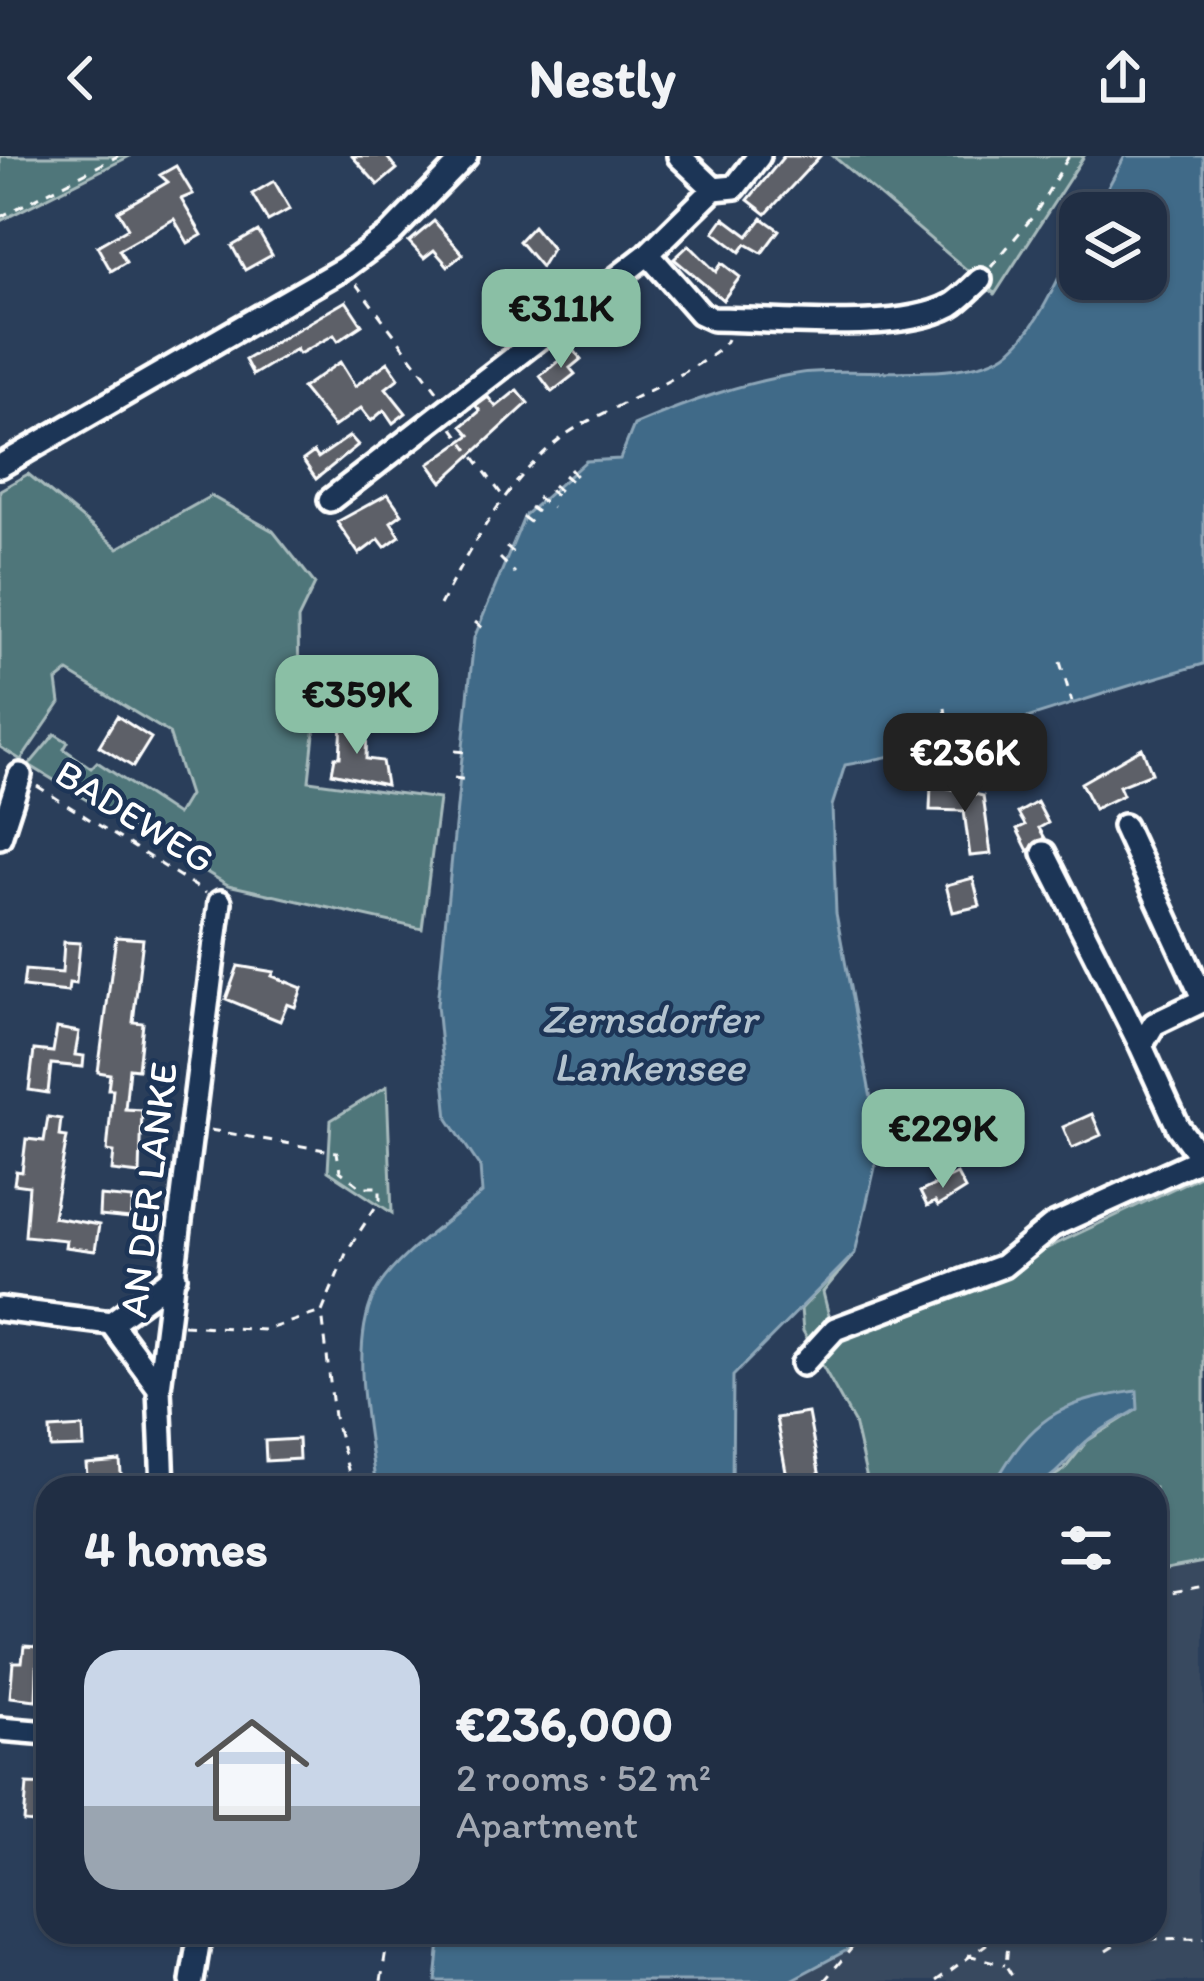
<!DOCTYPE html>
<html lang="en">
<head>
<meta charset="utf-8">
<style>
	body { margin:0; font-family:Itim,sans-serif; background:#28364b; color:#f1f3f6; height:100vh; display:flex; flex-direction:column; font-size:45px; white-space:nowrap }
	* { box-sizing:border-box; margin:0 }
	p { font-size:39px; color:#a2a8b2 }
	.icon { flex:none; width:66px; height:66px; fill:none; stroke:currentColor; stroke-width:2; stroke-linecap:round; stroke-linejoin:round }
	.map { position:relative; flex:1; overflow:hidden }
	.details { position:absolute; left:36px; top:1320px; width:1131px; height:468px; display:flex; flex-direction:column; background:#202e44; border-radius:36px; box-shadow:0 3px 9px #0004,0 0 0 3px #3d4a5d }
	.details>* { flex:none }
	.controls { position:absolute; left:1059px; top:36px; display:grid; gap:24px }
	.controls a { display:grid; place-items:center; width:108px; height:108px; border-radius:24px; background:#202e44; box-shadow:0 3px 9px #0004,0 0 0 3px #3d4a5d; font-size:60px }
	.price { position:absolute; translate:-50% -102px; padding:0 27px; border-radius:24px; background:#8abfa5; color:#111; font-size:39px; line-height:78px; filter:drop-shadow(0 3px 6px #0008) }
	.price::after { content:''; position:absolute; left:50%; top:72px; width:36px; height:27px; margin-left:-18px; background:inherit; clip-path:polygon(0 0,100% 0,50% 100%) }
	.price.selected { background:#222; color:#fff }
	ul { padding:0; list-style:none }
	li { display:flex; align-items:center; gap:36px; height:300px; padding:0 48px }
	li+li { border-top:3px solid #3d4a5d }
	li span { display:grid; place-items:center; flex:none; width:336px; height:240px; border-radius:36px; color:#555 }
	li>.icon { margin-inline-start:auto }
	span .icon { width:144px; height:144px; fill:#fffc; stroke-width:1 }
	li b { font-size:51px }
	h2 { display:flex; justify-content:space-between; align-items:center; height:144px; padding:0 48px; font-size:51px }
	header { display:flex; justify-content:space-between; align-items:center; height:156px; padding:0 48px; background:#202e44; font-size:54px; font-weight:800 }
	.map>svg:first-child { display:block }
	.built { fill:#39485e }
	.green { fill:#4f767a; stroke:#a7babc; stroke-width:3 }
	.water { fill:#416a88; stroke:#8da6b8; stroke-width:3 }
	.building { fill:#5d6068; stroke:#fff; stroke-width:3 }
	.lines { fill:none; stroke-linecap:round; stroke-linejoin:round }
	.minor-casing { stroke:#fff; stroke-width:30 }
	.path { stroke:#fff; stroke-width:3; stroke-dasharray:9 9; stroke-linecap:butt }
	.minor { stroke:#1d3557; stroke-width:21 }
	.labels { text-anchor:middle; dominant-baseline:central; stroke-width:9; stroke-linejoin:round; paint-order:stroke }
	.street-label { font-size:39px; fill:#fff; stroke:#1d3557 }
	.water-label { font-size:42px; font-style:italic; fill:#b3c3cf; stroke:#1d3557 }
</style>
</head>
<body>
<header><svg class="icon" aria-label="back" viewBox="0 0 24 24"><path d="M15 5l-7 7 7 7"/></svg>Nestly<svg class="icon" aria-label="share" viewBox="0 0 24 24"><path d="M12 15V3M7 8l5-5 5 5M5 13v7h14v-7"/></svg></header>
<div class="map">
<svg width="1204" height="1825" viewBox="0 0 1204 1825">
	<rect width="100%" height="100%" fill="#2a3e5a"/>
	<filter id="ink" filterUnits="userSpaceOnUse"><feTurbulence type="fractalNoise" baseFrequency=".00833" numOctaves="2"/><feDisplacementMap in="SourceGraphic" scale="24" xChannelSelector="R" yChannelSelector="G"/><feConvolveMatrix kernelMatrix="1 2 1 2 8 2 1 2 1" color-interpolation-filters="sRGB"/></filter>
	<g filter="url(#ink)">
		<path class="built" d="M1204 1406V1825H789L848 1794 844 1776H1155V1415Z"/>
		<path class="green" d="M0 0H130L0 65Z
			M833 0H1084L995 138Z
			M28 318 118 392 211 340 273 375 315 428 298 463 299 529 316 559 309 625 439 643 422 773 228 729 29 609 55 578 68 586 64 593 91 612 97 606 177 659 189 639 169 577 68 516 57 525 60 547 21 604 0 591V334Z
			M387 930 392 1057 328 1015 331 964Z
			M1204 1018V1406L1155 1415V1332H1034L1064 1314 1087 1285 1138 1253 1000 1318 1006 1332H869L854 1266 803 1175 801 1153 855 1097 823 1136 834 1180 1003 1113Z"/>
		<path class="water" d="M1125 0H1204V508C1084 540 967 588 845 609L832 650 836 757 880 990 855 1097 733 1220 732 1332H376C369 1275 349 1193 374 1139 391 1103 452 1063 482 1037L480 1011 448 963 437 849 474 482 525 359 586 305 620 303 634 269C688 246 743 226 802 217 854 210 962 227 1005 198 1039 175 1060 115 1080 80V123H1146V57H1094Z
			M1137 1235 1138 1253C1122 1263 1101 1272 1087 1285 1055 1313 1056 1332 1006 1332L1000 1318C1036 1257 1069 1244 1137 1235Z
			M441 1776H841L849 1793 789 1825H436Z"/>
		<path class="building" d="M352 0H386L397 13 378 29Z
			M784 0H820L766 58 748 44Z
			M176 10 193 38 181 43 202 79 188 87 174 63 119 94 126 106 111 115 97 90 128 72 118 55 168 26 160 19Z
			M274 25 290 53 268 65 252 38Z
			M724 62 748 80 762 62 779 74 762 97 746 88 740 96 714 76Z
			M434 65 463 98 448 110 434 94 424 102 409 86Z
			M533 70 552 93 541 111 519 85Z
			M258 75 272 99 245 114 232 90Z
			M689 89 716 116 722 107 740 121 723 144 674 103Z
			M509 115 533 143 512 160 489 132Z
			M346 145 362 169 338 185 334 179 299 198 296 193 253 219 245 204Z
			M573 193 581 203 570 212 575 218 552 236 540 220Z
			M340 206 355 230 388 206 399 222 386 232 406 257 393 267 384 254 371 265 361 252 334 271 302 232Z
			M517 234 528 247 442 326 429 308 470 279 462 270 480 255 476 250 488 241 496 251Z
			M350 280 358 289 316 323 303 304 314 296 318 302Z
			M388 338 402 358 391 366 400 380 385 391 379 383 359 398 337 366Z
			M117 560 151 582 133 611 99 590Z
			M342 568 367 569 366 603 382 605 386 629 332 617 335 601H340Z
			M1142 592 1152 617 1119 630 1123 639 1094 653 1081 627Z
			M931 628 983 640 991 698 970 700 964 655 930 654Z
			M1037 646 1048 667 1039 672 1045 682 1028 695 1017 673 1025 669 1018 657Z
			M973 722 980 750 953 756 946 729Z
			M116 781 143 783 133 866 143 867 138 913 129 912 125 953 142 954 140 1018 112 1015 114 996 107 995 113 933H108L110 918 98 916Z
			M64 786 80 787 76 828 69 827 68 836 23 831 25 814 62 817Z
			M238 810 274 816 272 820 302 832 295 851 287 848 280 865 226 843Z
			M57 872 79 876 75 899 84 900 83 911 51 908 48 937 29 934 34 894 53 896Z
			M1092 958 1101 979 1072 992 1063 971Z
			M48 961 61 963 59 980 67 981 53 1061 99 1069 95 1095 65 1091 66 1084 25 1080 29 1030 14 1028 16 1015 22 1016 26 983 44 985Z
			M957 1018 965 1033 938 1050 935 1046 927 1050 920 1036Z
			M100 1040 133 1043 131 1063 99 1060Z
			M808 1257 822 1332H789L776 1262Z
			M83 1271 84 1291 51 1292 50 1273Z
			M298 1283 299 1303 266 1305 265 1285Z
			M120 1305 122 1330 88 1332 86 1308Z
			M24 1490 38 1491 36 1544 10 1541 13 1506H22Z
			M27 1628 48 1629 45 1668 24 1666Z"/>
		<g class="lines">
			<defs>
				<path id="minor" d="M679 0 714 33
					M648 98 700 157 713 163C774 163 897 178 951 149 961 143 971 132 980 124
					M0 310 344 112 390 78 466 0
					M330 344 648 98 714 33 735 31 759 0
					M1124 670 1204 844
					M0 681 20 619
					M1044 697 1141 890
					M1201 1002 1178 971 1141 890 1154 868 1204 844
					M0 1153 111 1167 159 1232
					M111 1167 175 1120
					M803 1208 835 1173 1003 1110 1052 1070 1204 1001
					M163 1332 159 1232 220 746
					M0 1573 48 1577
					M192 1825 200 1776"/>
			</defs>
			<use href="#minor" class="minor-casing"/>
			<path class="path" d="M0 61 118 0
				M991 111 1035 58 1069 0
				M356 128 437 235
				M453 272 504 342
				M570 313 578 323
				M564 319 571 325
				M553 329 560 335
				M549 334 556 340
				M537 341 552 352
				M530 351 537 356
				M523 361 535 370
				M506 391 516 398
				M500 402 515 417
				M440 449C472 388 511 318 568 277 600 255 718 208 727 183
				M475 466 484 473
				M1060 506 1072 546
				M945 552 951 588
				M455 595 467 596
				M454 622 468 624
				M37 630 206 737
				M210 974 337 996 340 1015 361 1031H380V1044L347 1095 322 1156 334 1261 353 1332
				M183 1169 265 1174 321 1156
				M1155 1440 1204 1431
				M1009 1776 1006 1810 1015 1825
				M1133 1776 1148 1783 1204 1782
				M1106 1795 1134 1777
				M968 1799 1005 1809
				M381 1825 389 1776
				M824 1825 851 1793 848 1776
				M936 1825 1003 1776"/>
			<use href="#minor" class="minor"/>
		</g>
	</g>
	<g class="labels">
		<g class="street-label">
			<text transform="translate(135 660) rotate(32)">BADEWEG</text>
			<text transform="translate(148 1034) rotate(-83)">AN DER LANKE</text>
		</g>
		<g class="water-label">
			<text x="649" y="862">Zernsdorfer<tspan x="649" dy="48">Lankensee</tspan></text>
		</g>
	</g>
</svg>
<div class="controls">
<a><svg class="icon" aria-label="layers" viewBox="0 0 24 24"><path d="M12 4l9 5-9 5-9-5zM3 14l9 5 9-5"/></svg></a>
</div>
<b class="price" style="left:561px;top:215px">€311K</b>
<b class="price" style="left:357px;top:601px">€359K</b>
<b class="price selected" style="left:965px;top:659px">€236K</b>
<b class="price" style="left:943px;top:1035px">€229K</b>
<section class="details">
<h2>4 homes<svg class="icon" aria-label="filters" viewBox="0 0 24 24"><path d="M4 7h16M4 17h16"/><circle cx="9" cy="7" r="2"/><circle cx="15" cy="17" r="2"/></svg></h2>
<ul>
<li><span style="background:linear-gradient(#c9d6e8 65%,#9aa5b1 0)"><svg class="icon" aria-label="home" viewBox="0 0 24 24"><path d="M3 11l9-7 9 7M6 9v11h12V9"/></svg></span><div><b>€236,000</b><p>2 rooms · 52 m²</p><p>Apartment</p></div></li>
</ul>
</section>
</div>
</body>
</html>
